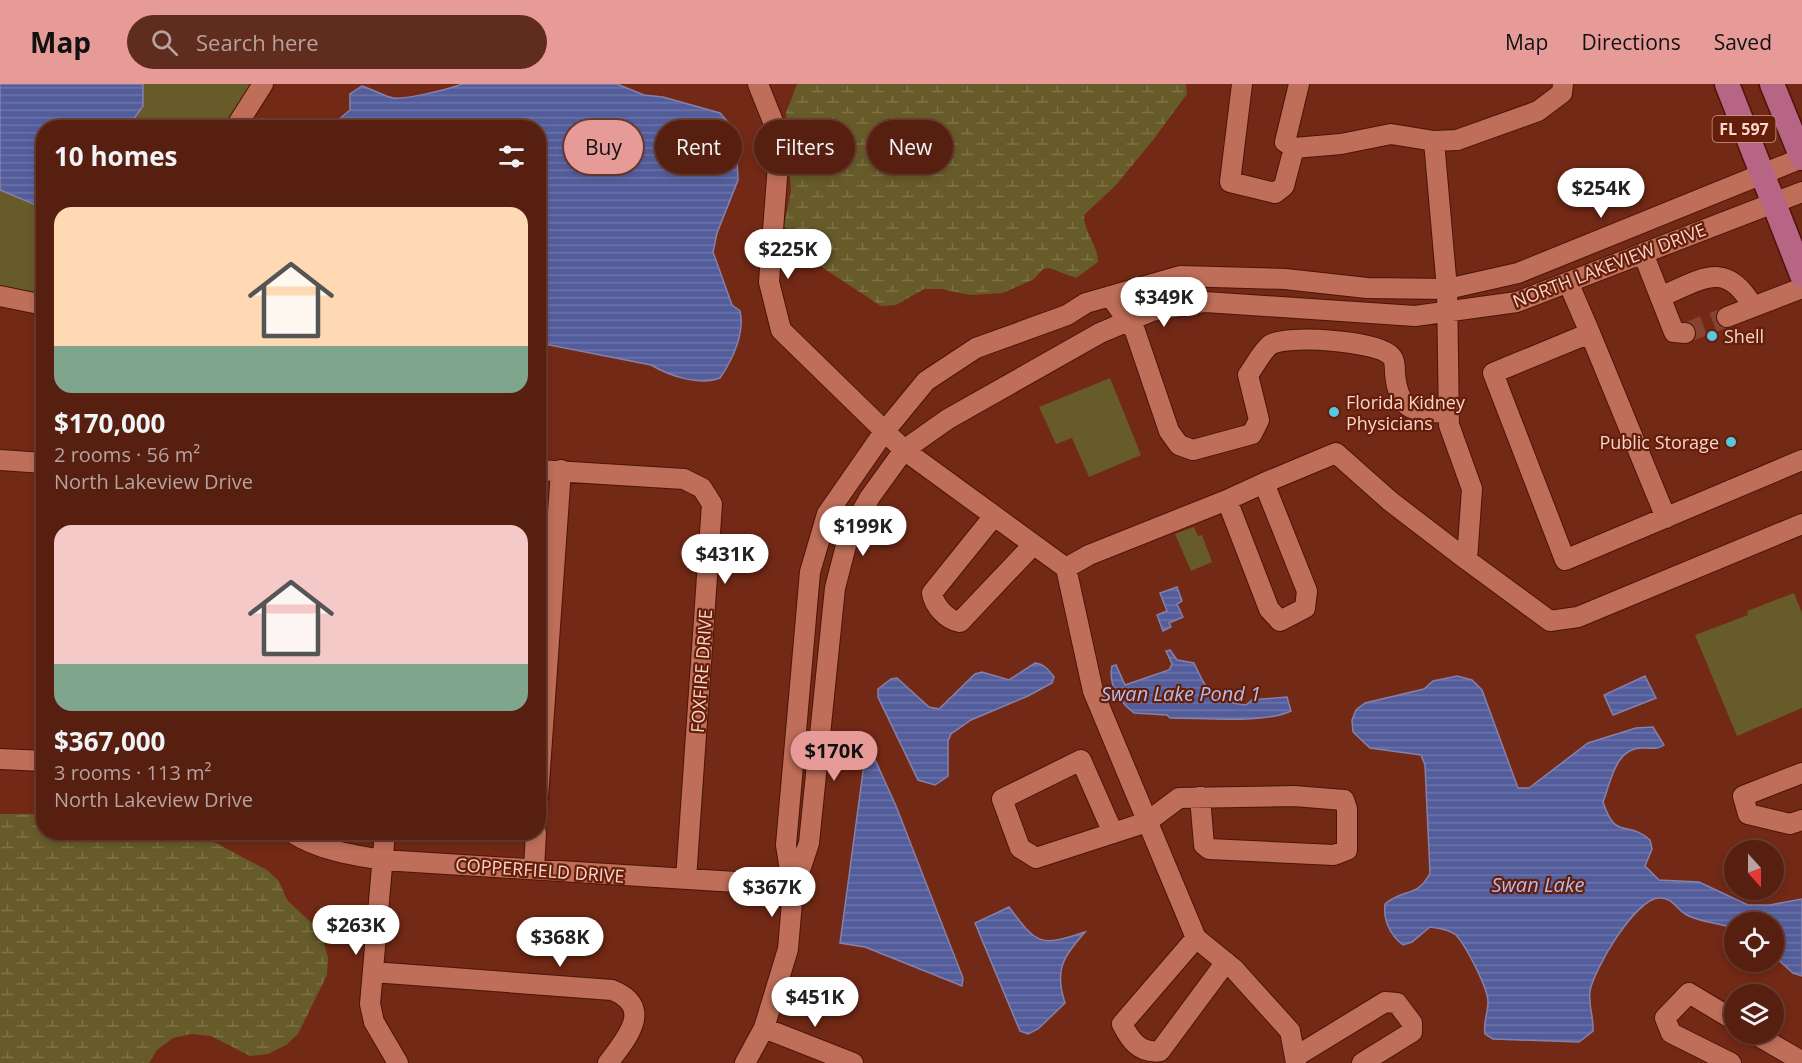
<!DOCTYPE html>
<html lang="en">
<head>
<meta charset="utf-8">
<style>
	body { margin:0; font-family:"Open Sans",sans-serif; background:#5f2c1e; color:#f1f3f6; height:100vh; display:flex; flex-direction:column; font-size:22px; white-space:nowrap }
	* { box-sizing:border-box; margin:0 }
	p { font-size:20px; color:#b6a29f }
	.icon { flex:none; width:33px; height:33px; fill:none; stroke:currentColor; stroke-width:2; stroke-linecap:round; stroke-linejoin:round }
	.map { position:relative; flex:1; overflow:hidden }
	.side { position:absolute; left:36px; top:36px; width:510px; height:720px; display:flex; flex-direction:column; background:#561f10; border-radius:24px; box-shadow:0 3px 9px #0003,0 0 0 2px #6c3d30 }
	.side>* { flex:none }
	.banner { position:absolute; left:564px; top:36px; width:570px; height:54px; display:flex; gap:12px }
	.needle { width:39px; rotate:159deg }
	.controls { position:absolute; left:1724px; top:756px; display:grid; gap:12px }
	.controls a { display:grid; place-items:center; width:60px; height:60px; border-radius:50%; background:#561f10; box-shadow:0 3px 9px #0003,0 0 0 2px #6c3d30; font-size:30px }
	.price { position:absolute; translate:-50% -51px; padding:0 14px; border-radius:21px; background:#fff; color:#222; font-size:20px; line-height:39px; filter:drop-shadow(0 2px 3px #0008) }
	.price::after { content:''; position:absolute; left:50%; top:36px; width:18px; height:14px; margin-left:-9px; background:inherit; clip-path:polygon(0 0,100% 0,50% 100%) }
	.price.selected { background:#e69b98; color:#111 }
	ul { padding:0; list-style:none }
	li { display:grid; align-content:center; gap:12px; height:318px; padding:0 18px }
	li span { display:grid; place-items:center; height:186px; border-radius:18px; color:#555 }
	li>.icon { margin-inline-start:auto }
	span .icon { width:108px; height:108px; fill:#fffc; stroke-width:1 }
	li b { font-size:26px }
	h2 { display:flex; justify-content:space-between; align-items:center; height:72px; padding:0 18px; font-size:26px }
	.pill { padding:0 21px; border-radius:27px; background:#561f10; box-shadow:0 3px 9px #0003,0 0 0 2px #6c3d30; font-size:21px; line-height:54px }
	.pill.selected { background:#e69b98; color:#111 }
	header { display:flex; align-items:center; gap:36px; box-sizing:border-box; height:84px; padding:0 30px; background:#e69b98; color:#111 }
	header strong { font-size:28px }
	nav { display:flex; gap:33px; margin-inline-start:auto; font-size:21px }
	.search { width:420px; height:54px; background:#5f2c1e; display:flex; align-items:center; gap:15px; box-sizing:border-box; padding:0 21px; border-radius:33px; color:#b6a29f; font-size:22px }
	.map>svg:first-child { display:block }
	.wetland { fill:url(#wetland-marsh) }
	.green { fill:#675b29 }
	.water { fill:url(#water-rules); stroke:#8681aa; stroke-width:1.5 }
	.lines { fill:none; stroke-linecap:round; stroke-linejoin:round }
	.minor-tunnel { stroke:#864331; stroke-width:20; stroke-dasharray:20 10; stroke-linecap:butt }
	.minor-casing { stroke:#4c1507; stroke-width:22 }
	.major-casing { stroke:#4c1507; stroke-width:27 }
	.minor { stroke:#be6e59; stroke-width:20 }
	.major { stroke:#b76584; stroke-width:24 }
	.poi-dot { fill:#58c9e3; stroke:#651e09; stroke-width:2 }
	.labels { text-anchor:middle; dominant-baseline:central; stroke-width:4.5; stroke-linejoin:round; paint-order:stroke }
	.shield { fill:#651e09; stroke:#cd9e91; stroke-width:1.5 }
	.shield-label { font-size:16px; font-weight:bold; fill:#f9d5cb }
	.street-label { font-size:18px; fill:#f9d5cb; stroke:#651e09 }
	.poi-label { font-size:18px; fill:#f9d5cb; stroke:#651e09; text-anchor:start }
	.water-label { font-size:20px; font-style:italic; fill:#b1bcf2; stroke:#651e09 }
</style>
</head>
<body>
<header>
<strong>Map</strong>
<div class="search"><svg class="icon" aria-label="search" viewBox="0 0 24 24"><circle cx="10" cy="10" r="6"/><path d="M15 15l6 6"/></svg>Search here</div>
<nav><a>Map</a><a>Directions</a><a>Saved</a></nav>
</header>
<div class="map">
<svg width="1802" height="979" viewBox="0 0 1802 979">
	<defs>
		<pattern id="wetland-marsh" width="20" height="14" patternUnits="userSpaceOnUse" patternTransform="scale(1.5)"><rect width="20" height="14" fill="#675b29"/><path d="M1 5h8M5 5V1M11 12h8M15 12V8" fill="none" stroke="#7e7247"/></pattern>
		<pattern id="water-rules" width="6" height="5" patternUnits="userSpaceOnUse" patternTransform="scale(1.5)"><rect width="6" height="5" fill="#545d9c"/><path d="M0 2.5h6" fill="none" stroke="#6d73a8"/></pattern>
	</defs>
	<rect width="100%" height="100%" fill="#722916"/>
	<path class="wetland" d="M797 0H1186L1187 10 1153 56 1116 101 1084 131C1084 149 1098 161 1098 178L1076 194 1049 184 1043 185 1034 195 1003 209 970 211 941 205H924L896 221 881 222 811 176 807 167 784 142 791 107 786 29Z
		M0 730H43L44 748 197 749 267 786 279 797 287 816 321 848 328 874 327 891 298 950 286 961 268 970 250 972 211 952 191 950 173 954 157 966 149 979H0Z"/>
	<path class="green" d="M0 0H263L235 43 44 44 43 221 0 212Z
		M1110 294 1141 371 1089 393 1072 354 1056 360 1039 323Z
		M1194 443 1198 452 1202 451 1212 478 1191 487 1175 450Z
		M1794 509 1802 529V624L1737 652 1695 551 1748 531 1747 527Z"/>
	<path class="water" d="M0 0H143V22L128 43 44 44 43 124 0 106Z
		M462 0H617L644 11 663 13 720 29 732 43 736 52 738 96 717 149 713 168 732 221 740 227C745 249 733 275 720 294 699 302 670 292 651 281L539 259 538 44 330 43 350 26V10L362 2C372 5 386 13 393 14 404 16 450 5 462 0Z
		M1177 503 1182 517 1177 520 1183 533 1169 539 1171 543 1163 547 1157 531 1167 527 1160 509Z
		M1170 566 1177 576 1194 579C1208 609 1212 617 1246 621L1252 616 1287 613 1291 627C1264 640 1202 634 1170 634L1167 631 1134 629C1119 617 1108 602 1112 582L1116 581 1125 601 1169 586 1172 580 1166 567Z
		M1035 579C1044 580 1049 586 1054 593L1052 599 1028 612 971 636 951 650 948 657V692L935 701 918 696 878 613V605L891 595 897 594 929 623 939 625 975 590 982 588 1009 596Z
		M1457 592 1472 596 1482 606 1518 704H1529L1588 659 1636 644 1653 643 1664 661C1657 666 1650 664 1642 664 1615 664 1611 698 1603 718 1616 758 1627 735 1650 756L1652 765 1645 782 1659 796 1699 798 1748 821H1770L1802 815V892L1793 889 1773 871V838H1734V844C1719 839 1698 838 1685 830 1676 824 1671 813 1659 814 1635 815 1594 885 1590 907 1588 922 1594 933 1593 947L1579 958 1493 955 1485 950C1483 938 1488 929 1488 918 1488 904 1466 862 1456 851 1449 845 1438 844 1430 843L1412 858 1403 861C1390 851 1383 836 1385 820 1403 804 1418 814 1430 789L1425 681 1421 671 1370 664 1353 648 1352 636 1356 626 1365 619 1424 605 1433 597Z
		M1645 592 1656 614 1613 631 1604 611Z
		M867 658 896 722 963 894 962 902 865 863 840 859Z
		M1009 823C1037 861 1040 863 1085 848 1063 874 1054 885 1065 919L1038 945 1028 950 1020 947 975 839Z"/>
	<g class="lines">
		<path class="minor-tunnel" d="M1685 249 1727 233"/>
		<defs>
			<path id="minor" d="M758 0 780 55 769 198 781 246 904 366 1066 484
				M1242 0 1230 98 1275 109 1284 102 1294 64
				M1299 0 1285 58 1294 64 1341 60 1391 50 1434 57 1457 56 1538 27 1562 9 1563 0
				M235 44 263 0
				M1643 169 1674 248 1685 249
				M1568 198 1590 249
				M0 212 44 221
				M1110 212 1135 247 1169 347 1179 361 1193 366 1252 350 1259 336 1248 291C1254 283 1262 267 1270 261 1286 250 1378 257 1391 272 1395 276 1395 284 1395 290 1399 329 1414 327 1448 329
				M1660 213C1701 196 1726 174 1753 223
				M1727 233 1802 204
				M0 376 44 379
				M538 386 684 395 702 404 712 420 686 795
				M1227 416 1264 399
				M994 432 932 509C934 521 946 536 960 538L1033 461
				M1666 434 1590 249 1493 289 1565 476 1802 376
				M1467 476 1550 537 1578 533 1802 440
				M0 675 44 677
				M1802 689 1743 712 1748 730 1790 740 1802 736
				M538 713 561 386
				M291 748C319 766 351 771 383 776L752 799 793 806
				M385 748 370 920 374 938 398 979
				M1113 749 1081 676 1002 715 1020 764 1036 774 1147 738 1179 714 1294 712 1344 716 1347 725V766L1334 771 1209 765 1204 761 1200 713
				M534 785 536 748
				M794 804 809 759 835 504 849 450 870 413 904 366 948 335 1100 249 1152 227 1205 218 1415 232 1517 218 1802 108
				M1196 854 1122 940C1130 956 1140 970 1160 967L1226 878
				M373 888 612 906C655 923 626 955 608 979
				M764 944 853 979
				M1755 950 1796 974
				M1295 973 1385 918 1397 919 1412 939V948L1362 979
				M745 979 764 944 788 865 793 806 786 761 810 488 827 430 884 348 926 297 976 264 1067 231 1086 219 1180 192 1285 195 1367 204 1447 205 1518 189 1802 74
				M1296 979 1290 947 1234 885 1196 854 1093 607 1066 484 1089 471 1227 416 1269 525 1280 537 1305 524 1307 507 1264 399 1336 369 1390 417 1467 476 1472 405 1449 341 1447 205 1434 57
				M1731 979 1671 949 1665 934 1689 909 1734 936"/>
			<path id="major" d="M1727 0 1802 191
				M1772 0 1802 74"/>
		</defs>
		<use href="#minor" class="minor-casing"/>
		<use href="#major" class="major-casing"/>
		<use href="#minor" class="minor"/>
		<use href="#major" class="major"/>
	</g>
	<g class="poi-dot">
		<circle cx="1712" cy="252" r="6"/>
		<circle cx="1334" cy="328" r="6"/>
		<circle cx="1731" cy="358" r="6"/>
	</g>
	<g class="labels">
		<rect class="shield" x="1712.5" y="32" width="63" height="26" rx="4.5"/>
		<g class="shield-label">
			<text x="1744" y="45">FL 597</text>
		</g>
		<g class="street-label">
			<text transform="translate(1609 181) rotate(-21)">NORTH LAKEVIEW DRIVE</text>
			<text transform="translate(701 587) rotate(-86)">FOXFIRE DRIVE</text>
			<text transform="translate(540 786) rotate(4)">COPPERFIELD DRIVE</text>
		</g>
		<g class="poi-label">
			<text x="1724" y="252">Shell</text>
			<text x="1346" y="318">Florida Kidney<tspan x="1346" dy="21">Physicians</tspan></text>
			<text x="1719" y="358" text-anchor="end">Public Storage</text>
		</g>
		<g class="water-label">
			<text x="1181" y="609">Swan Lake Pond 1</text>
			<text x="1538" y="800">Swan Lake</text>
		</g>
	</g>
</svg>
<div class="controls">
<a><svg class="needle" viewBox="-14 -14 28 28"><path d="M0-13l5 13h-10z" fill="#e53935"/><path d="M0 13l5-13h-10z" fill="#b6a29f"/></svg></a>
<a><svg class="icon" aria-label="locate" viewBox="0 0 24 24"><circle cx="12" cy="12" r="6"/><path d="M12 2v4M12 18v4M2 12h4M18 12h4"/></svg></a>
<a><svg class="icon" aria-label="layers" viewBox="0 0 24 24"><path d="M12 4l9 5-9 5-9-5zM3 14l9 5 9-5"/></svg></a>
</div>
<b class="price" style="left:1601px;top:135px">$254K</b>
<b class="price" style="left:788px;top:196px">$225K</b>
<b class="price" style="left:1164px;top:244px">$349K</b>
<b class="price" style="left:863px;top:473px">$199K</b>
<b class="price" style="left:725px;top:501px">$431K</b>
<b class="price selected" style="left:834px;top:698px">$170K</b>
<b class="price" style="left:772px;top:834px">$367K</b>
<b class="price" style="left:356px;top:872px">$263K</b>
<b class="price" style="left:560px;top:884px">$368K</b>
<b class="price" style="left:815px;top:944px">$451K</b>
<div class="banner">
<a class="pill selected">Buy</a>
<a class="pill">Rent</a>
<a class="pill">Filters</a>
<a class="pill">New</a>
</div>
<section class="side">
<h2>10 homes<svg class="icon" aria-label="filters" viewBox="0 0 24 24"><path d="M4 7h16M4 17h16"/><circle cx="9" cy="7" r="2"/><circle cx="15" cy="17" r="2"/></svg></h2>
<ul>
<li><span style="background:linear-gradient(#ffd9b3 75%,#7fa58c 0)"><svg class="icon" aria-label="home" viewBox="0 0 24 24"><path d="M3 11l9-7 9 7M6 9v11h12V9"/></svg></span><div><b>$170,000</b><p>2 rooms · 56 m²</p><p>North Lakeview Drive</p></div></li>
<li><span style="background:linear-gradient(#f6c9c9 75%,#7fa58c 0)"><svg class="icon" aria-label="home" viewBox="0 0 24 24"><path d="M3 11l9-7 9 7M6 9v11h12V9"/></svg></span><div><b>$367,000</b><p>3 rooms · 113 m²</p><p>North Lakeview Drive</p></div></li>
</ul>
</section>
</div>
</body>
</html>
